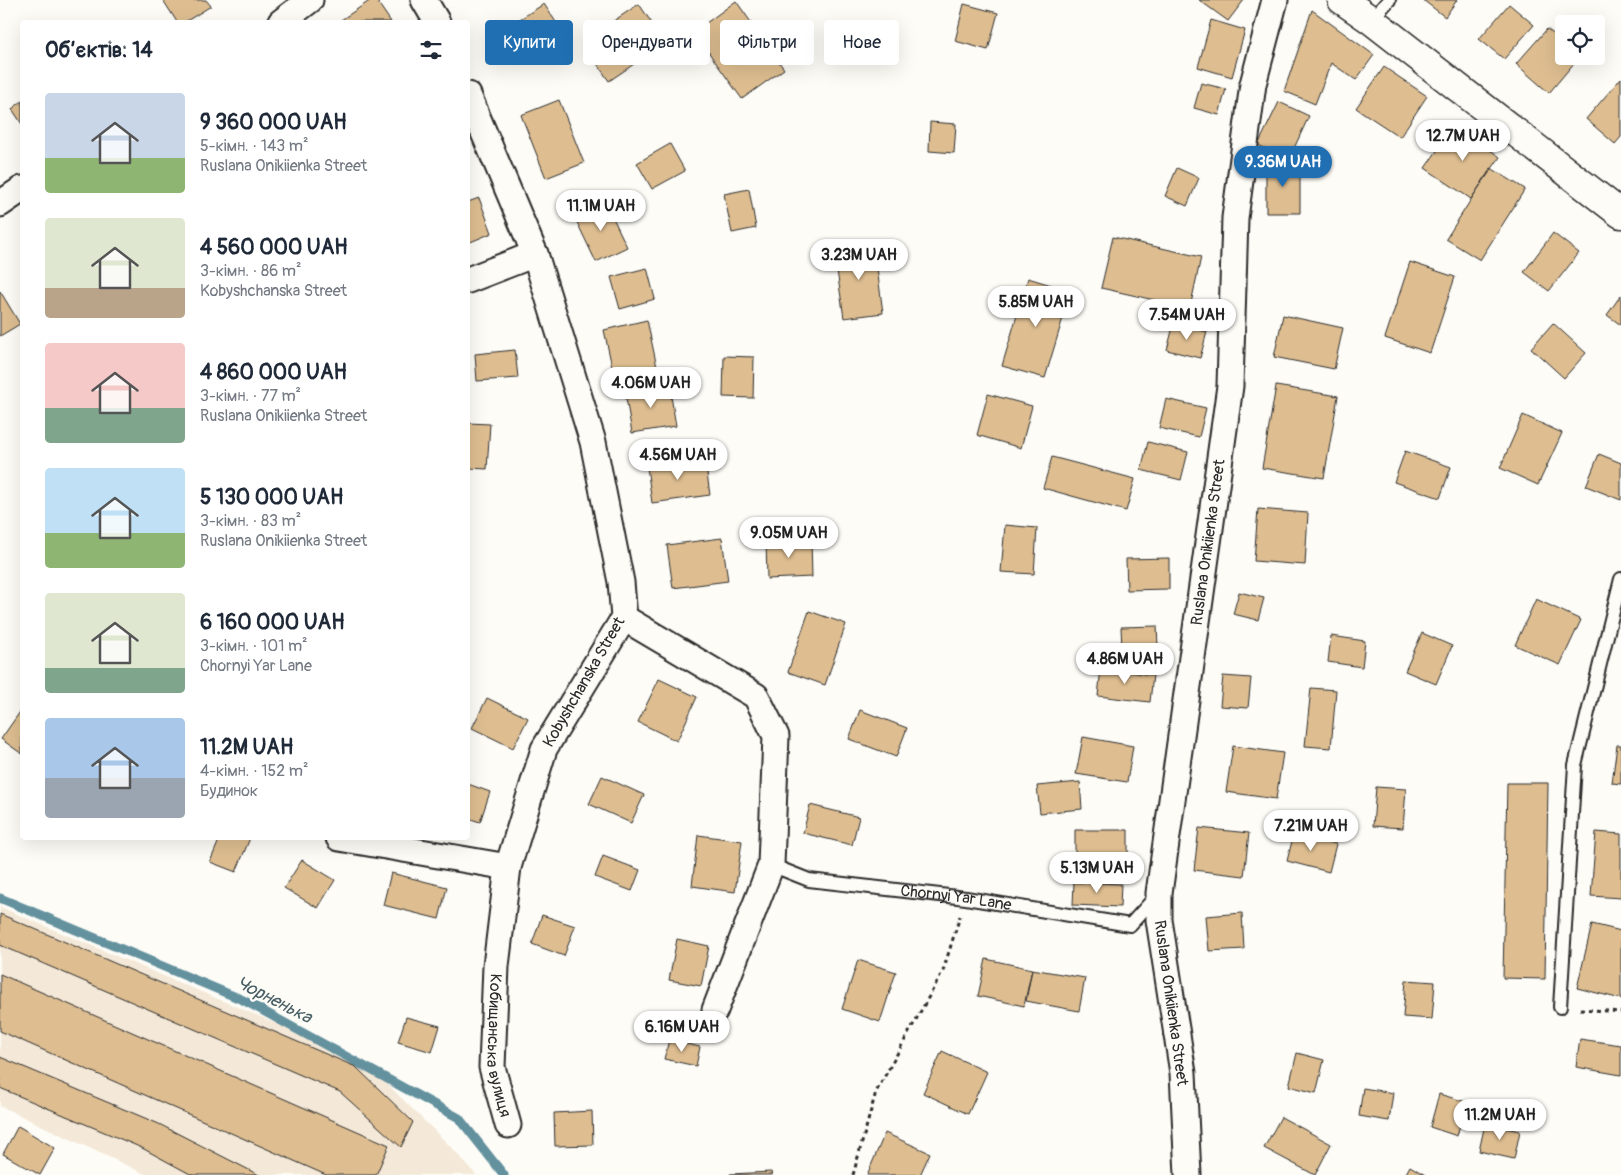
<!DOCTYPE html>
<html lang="uk">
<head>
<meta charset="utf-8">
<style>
	body { margin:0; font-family:Pangolin,sans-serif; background:#f6f6f7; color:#1f2937; height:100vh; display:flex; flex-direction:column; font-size:19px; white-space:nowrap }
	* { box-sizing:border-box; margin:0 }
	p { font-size:16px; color:#747a83 }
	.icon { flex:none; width:28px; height:28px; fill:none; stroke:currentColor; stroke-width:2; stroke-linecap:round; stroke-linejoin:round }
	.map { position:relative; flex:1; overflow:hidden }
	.panel { position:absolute; left:20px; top:20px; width:450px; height:820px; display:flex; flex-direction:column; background:#fff; border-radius:5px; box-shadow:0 5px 20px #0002 }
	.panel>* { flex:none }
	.guide { position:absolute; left:485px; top:20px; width:475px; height:45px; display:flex; gap:10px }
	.buttons { position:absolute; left:1555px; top:15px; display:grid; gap:10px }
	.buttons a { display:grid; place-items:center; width:50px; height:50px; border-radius:5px; background:#fff; box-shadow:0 5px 20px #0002; font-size:25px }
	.price { position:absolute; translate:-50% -42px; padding:0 11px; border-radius:18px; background:#fff; color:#222; font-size:16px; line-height:32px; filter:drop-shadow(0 1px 2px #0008) }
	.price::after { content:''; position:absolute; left:50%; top:30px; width:15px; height:11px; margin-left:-8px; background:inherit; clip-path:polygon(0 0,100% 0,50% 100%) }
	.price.current { background:#1f6fb2; color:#fff }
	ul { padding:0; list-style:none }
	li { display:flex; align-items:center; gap:15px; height:125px; padding:0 25px }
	li span { display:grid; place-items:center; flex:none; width:140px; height:100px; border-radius:5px; color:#555 }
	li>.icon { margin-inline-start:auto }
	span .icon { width:60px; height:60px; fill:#fffc; stroke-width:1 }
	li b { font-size:21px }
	h2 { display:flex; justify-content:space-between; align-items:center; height:60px; padding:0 25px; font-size:21px }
	.chip { padding:0 18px; border-radius:5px; background:#fff; box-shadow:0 5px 20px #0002; font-size:18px; line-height:45px }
	.chip.current { background:#1f6fb2; color:#fff }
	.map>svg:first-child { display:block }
	.built { fill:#f4e9d8 }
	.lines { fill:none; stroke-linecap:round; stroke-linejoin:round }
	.stream { stroke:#64919e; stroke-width:9 }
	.building { fill:#debe91; stroke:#2b2b2b }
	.service-casing { stroke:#2b2b2b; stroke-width:16 }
	.minor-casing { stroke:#2b2b2b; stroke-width:29 }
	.secondary-casing { stroke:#2b2b2b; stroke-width:31 }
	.path { stroke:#2b2b2b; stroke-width:3; stroke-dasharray:4 4; stroke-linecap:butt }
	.service { stroke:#fdfcf7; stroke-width:12 }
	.minor { stroke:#fdfcf7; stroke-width:25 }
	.secondary { stroke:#fdfcf7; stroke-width:28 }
	.labels { text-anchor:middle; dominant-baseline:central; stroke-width:4.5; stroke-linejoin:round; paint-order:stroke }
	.street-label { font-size:16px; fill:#2b2b2b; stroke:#fdfcf7 }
	.water-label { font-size:18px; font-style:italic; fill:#485e65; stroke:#fdfcf7 }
</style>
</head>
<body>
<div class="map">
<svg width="1621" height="1175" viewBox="0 0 1621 1175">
	<rect width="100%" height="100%" fill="#fdfcf7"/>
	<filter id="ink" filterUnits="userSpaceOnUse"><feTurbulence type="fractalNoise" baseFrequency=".02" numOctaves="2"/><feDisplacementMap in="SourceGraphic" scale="10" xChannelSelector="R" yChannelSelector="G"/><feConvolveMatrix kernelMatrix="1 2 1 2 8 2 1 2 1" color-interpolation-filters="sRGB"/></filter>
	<g filter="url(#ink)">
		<path class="built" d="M0 907 363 1060 453 1149 476 1175H147L0 1106Z"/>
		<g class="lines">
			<path class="stream" d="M0 898 243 1000 459 1118 504 1175"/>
		</g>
		<path class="building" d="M163 0H206L211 6 185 22H177Z
			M371 0H376L391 22H338Z
			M1199 0H1244L1228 21Z
			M1423 0H1457L1445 17Z
			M736 1 784 69 742 99 694 32Z
			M544 4 565 36 520 64 499 32Z
			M639 4 665 43 609 81 582 42Z
			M964 4 998 13 988 50 955 41Z
			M1509 4 1534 25 1504 59 1479 39Z
			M1312 10 1374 55 1356 80 1331 63 1315 104 1284 91Z
			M1211 20 1245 30 1232 77 1198 67Z
			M1547 29 1564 42V56H1580L1549 93 1516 64Z
			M1384 67 1427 96 1400 137 1356 108Z
			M1621 78V137L1615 144 1586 119Z
			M1201 83 1226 89 1219 115 1194 108Z
			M559 100 584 163 546 178 521 115Z
			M22 101V124L12 109Z
			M1279 102 1309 116 1289 159 1258 145Z
			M930 122 956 124 954 153 929 151Z
			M1455 125 1500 157 1471 199 1425 168Z
			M670 144 685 171 652 189 637 163Z
			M1266 163H1300V213H1266Z
			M1177 168 1199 178 1187 206 1165 196Z
			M1491 168 1525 189 1480 260 1446 239Z
			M749 189 756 228 732 233 724 194Z
			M479 198 492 233 468 243V202Z
			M605 201 627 247 596 262 574 216Z
			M1553 233 1579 253 1549 291 1524 272Z
			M1113 237 1201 257 1190 308 1101 288Z
			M874 245 883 313 844 318 834 250Z
			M1410 262 1455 277 1430 353 1385 338Z
			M647 268 655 299 620 309 611 277Z
			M1028 278 1071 291 1045 378 1002 366Z
			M0 291 20 324 0 336Z
			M1621 295V325L1607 315Z
			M1283 315 1343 328 1334 369 1274 357Z
			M647 320 657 367 614 376 604 330Z
			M1174 323 1207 332 1200 358 1167 350Z
			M1553 323 1586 353 1564 378 1531 348Z
			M515 350 518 378 477 381 475 354Z
			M724 356 754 357 753 398 723 397Z
			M669 384 676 426 632 433 625 392Z
			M1276 386 1338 396 1324 478 1262 468Z
			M988 394 1032 406 1021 448 977 435Z
			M1166 399 1206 408 1199 437 1159 428Z
			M1523 415 1562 433 1538 485 1500 468Z
			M468 423 490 424 487 469 468 468Z
			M1148 442 1188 452 1181 480 1141 470Z
			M1405 451 1451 467 1440 498 1394 482Z
			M1599 454 1621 463V500L1586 486Z
			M1052 457 1135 479 1126 511 1043 488Z
			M705 459 710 495 652 503 647 467Z
			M1258 509 1308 513 1305 565 1254 561Z
			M1005 525 1037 528 1034 574 1001 572Z
			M722 538 728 581 673 588 667 545Z
			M811 539 812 577 767 579 766 541Z
			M1169 558V589L1127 590 1126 559Z
			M1239 592 1264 598 1258 620 1233 614Z
			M1536 599 1581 620 1560 665 1515 645Z
			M809 611 846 624 825 685 788 672Z
			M1157 626 1158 647 1122 649 1121 627Z
			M1422 633 1452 646 1436 684 1405 671Z
			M1331 636 1365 641 1362 667 1328 662Z
			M1101 668 1153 675 1150 702 1098 696Z
			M1223 676 1251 678 1248 708 1220 706Z
			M659 679 697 697 677 741 638 722Z
			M1311 688 1336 690 1331 748 1305 746Z
			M487 698 528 718 513 748 472 728Z
			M22 709V754L1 739Z
			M860 710 907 728 896 757 849 739Z
			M1083 737 1133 746 1127 782 1076 774Z
			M1617 745H1621V784L1612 783Z
			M1233 746 1283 753 1276 799 1226 792Z
			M602 776 644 795 631 823 589 804Z
			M1080 782 1082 809 1040 813 1037 786Z
			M1507 783H1548L1545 979 1503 978Z
			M468 784 490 792 480 822 468 818Z
			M1376 787 1406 789 1403 828 1373 826Z
			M810 805 859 817 852 845 803 833Z
			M1199 828 1249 833 1244 876 1194 870Z
			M1075 830H1128V863H1075Z
			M1596 832 1621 834V898L1591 896Z
			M1294 833 1336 844 1329 872 1287 861Z
			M698 835 742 841 735 892 692 886Z
			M220 838H250L236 872 210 862Z
			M603 856 640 870 632 891 595 877Z
			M302 860 335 880 318 908 284 888Z
			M391 873 447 887 439 919 383 905Z
			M1074 882 1121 884 1120 907 1073 905Z
			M1242 913 1244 949 1209 951 1206 916Z
			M0 914 356 1067 413 1122 401 1147 340 1092 0 945Z
			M542 915 575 926 564 956 532 944Z
			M1592 924 1621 931V999L1577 988Z
			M677 939 709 946 701 986 669 980Z
			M986 959 1032 969 1024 1006 978 996Z
			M858 960 896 972 880 1022 842 1009Z
			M1032 969 1085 978 1079 1011 1026 1001Z
			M0 974 389 1145 376 1175H326L0 1031Z
			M1406 980 1435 982 1432 1019 1403 1017Z
			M406 1017 440 1026 432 1052 398 1042Z
			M1580 1039 1621 1045V1075L1576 1067Z
			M669 1040 700 1047 696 1066 664 1059Z
			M942 1051 987 1072 968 1114 923 1093Z
			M1297 1053 1324 1060 1316 1093 1289 1086Z
			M0 1057 159 1124 259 1175H192L142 1148 0 1088Z
			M1363 1088 1393 1093 1389 1121 1359 1116Z
			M1439 1094 1466 1102 1457 1136 1430 1127Z
			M592 1111 593 1145 555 1146 554 1113Z
			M1281 1117 1331 1144 1315 1175 1264 1148Z
			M1485 1124 1520 1131 1514 1159 1479 1151Z
			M18 1126 55 1148 40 1175 3 1154Z
			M885 1133 930 1153 920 1175H867Z
			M1410 1166 1425 1175H1405Z
			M771 1172 772 1175H730V1174Z"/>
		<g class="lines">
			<defs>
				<g id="service">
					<path d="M1371 20 1389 0"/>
					<path id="s1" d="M771 865 809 880 966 898 1130 925 1158 894"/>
					<path d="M1560 1007 1575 765 1621 579"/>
				</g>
				<g id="minor">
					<path d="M424 0 437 22"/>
					<path d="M281 22 310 0"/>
					<path id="s2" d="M468 95 535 254 593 442 621 582 624 618 544 749 508 867 496 966 492 1067 508 1125"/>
					<path d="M0 204 22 189"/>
					<path d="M468 280 535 254"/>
					<path d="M624 618 756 696 776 736 771 865 715 1010"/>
					<path d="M339 838 508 867"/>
					<path id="s3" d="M1188 1175 1183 1073 1159 920V893L1230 386 1235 218 1253 84 1275 0"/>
				</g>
				<path id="secondary" d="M1342 0 1371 20 1621 214"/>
			</defs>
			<use href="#service" class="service-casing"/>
			<use href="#minor" class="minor-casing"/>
			<use href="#secondary" class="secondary-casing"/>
			<path class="path" d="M1580 1009 1621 1012
				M853 1175 876 1092 943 971 960 916"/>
			<use href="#service" class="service"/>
			<use href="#minor" class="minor"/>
			<use href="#secondary" class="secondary"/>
		</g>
	</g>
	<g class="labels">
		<g class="street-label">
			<text stroke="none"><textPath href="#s3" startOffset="638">Ruslana Onikiienka Street</textPath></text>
			<text transform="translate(584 682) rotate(-60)">Kobyshchanska Street</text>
			<text stroke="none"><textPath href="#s1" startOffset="189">Chornyi Yar Lane</textPath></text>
			<text transform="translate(1171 1003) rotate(82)">Ruslana Onikiienka Street</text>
			<text stroke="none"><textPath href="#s2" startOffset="1005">Кобищанська вулиця</textPath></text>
		</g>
		<g class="water-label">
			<text transform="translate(274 1000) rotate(27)">Чорненька</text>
		</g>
	</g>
</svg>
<div class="buttons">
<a><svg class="icon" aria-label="locate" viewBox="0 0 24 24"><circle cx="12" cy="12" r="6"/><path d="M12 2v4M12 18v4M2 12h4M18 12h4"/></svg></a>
</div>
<b class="price" style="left:1463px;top:162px">12.7M UAH</b>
<b class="price current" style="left:1283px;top:188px">9.36M UAH</b>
<b class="price" style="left:601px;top:232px">11.1M UAH</b>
<b class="price" style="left:859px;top:281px">3.23M UAH</b>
<b class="price" style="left:1036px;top:328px">5.85M UAH</b>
<b class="price" style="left:1187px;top:341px">7.54M UAH</b>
<b class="price" style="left:651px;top:409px">4.06M UAH</b>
<b class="price" style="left:678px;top:481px">4.56M UAH</b>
<b class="price" style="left:789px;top:559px">9.05M UAH</b>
<b class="price" style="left:1125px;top:685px">4.86M UAH</b>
<b class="price" style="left:1311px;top:852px">7.21M UAH</b>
<b class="price" style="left:1097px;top:894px">5.13M UAH</b>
<b class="price" style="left:682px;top:1053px">6.16M UAH</b>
<b class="price" style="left:1500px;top:1141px">11.2M UAH</b>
<div class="guide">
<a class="chip current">Купити</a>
<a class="chip">Орендувати</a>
<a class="chip">Фільтри</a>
<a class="chip">Нове</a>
</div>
<section class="panel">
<h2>Об’єктів: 14<svg class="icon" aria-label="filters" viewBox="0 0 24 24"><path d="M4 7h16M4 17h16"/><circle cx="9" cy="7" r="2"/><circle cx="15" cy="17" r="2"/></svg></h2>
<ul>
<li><span style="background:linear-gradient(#c9d6e8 65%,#8fb573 0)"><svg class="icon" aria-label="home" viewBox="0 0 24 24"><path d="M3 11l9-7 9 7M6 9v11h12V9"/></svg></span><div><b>9 360 000 UAH</b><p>5-кімн. · 143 m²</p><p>Ruslana Onikiienka Street</p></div></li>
<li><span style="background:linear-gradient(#dfe7d0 70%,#b9a48a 0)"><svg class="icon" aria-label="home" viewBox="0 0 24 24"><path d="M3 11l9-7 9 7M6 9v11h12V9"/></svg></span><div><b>4 560 000 UAH</b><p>3-кімн. · 86 m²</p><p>Kobyshchanska Street</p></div></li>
<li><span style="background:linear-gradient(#f6c9c9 65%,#7fa58c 0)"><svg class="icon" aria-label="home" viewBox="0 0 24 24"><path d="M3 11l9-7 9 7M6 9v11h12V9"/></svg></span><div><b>4 860 000 UAH</b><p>3-кімн. · 77 m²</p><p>Ruslana Onikiienka Street</p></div></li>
<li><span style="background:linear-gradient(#bfe0f5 65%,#8fb573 0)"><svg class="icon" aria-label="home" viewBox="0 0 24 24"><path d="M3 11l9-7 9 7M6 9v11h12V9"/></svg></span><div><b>5 130 000 UAH</b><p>3-кімн. · 83 m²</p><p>Ruslana Onikiienka Street</p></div></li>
<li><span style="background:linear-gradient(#dfe7d0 75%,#7fa58c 0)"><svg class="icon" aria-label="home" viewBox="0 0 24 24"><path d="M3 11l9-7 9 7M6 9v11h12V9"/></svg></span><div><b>6 160 000 UAH</b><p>3-кімн. · 101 m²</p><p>Chornyi Yar Lane</p></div></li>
<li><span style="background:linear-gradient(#a9c7e8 60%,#9aa5b1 0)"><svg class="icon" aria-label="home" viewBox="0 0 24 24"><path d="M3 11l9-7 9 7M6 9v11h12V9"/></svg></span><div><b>11.2M UAH</b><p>4-кімн. · 152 m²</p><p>Будинок</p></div></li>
</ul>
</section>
</div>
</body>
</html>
